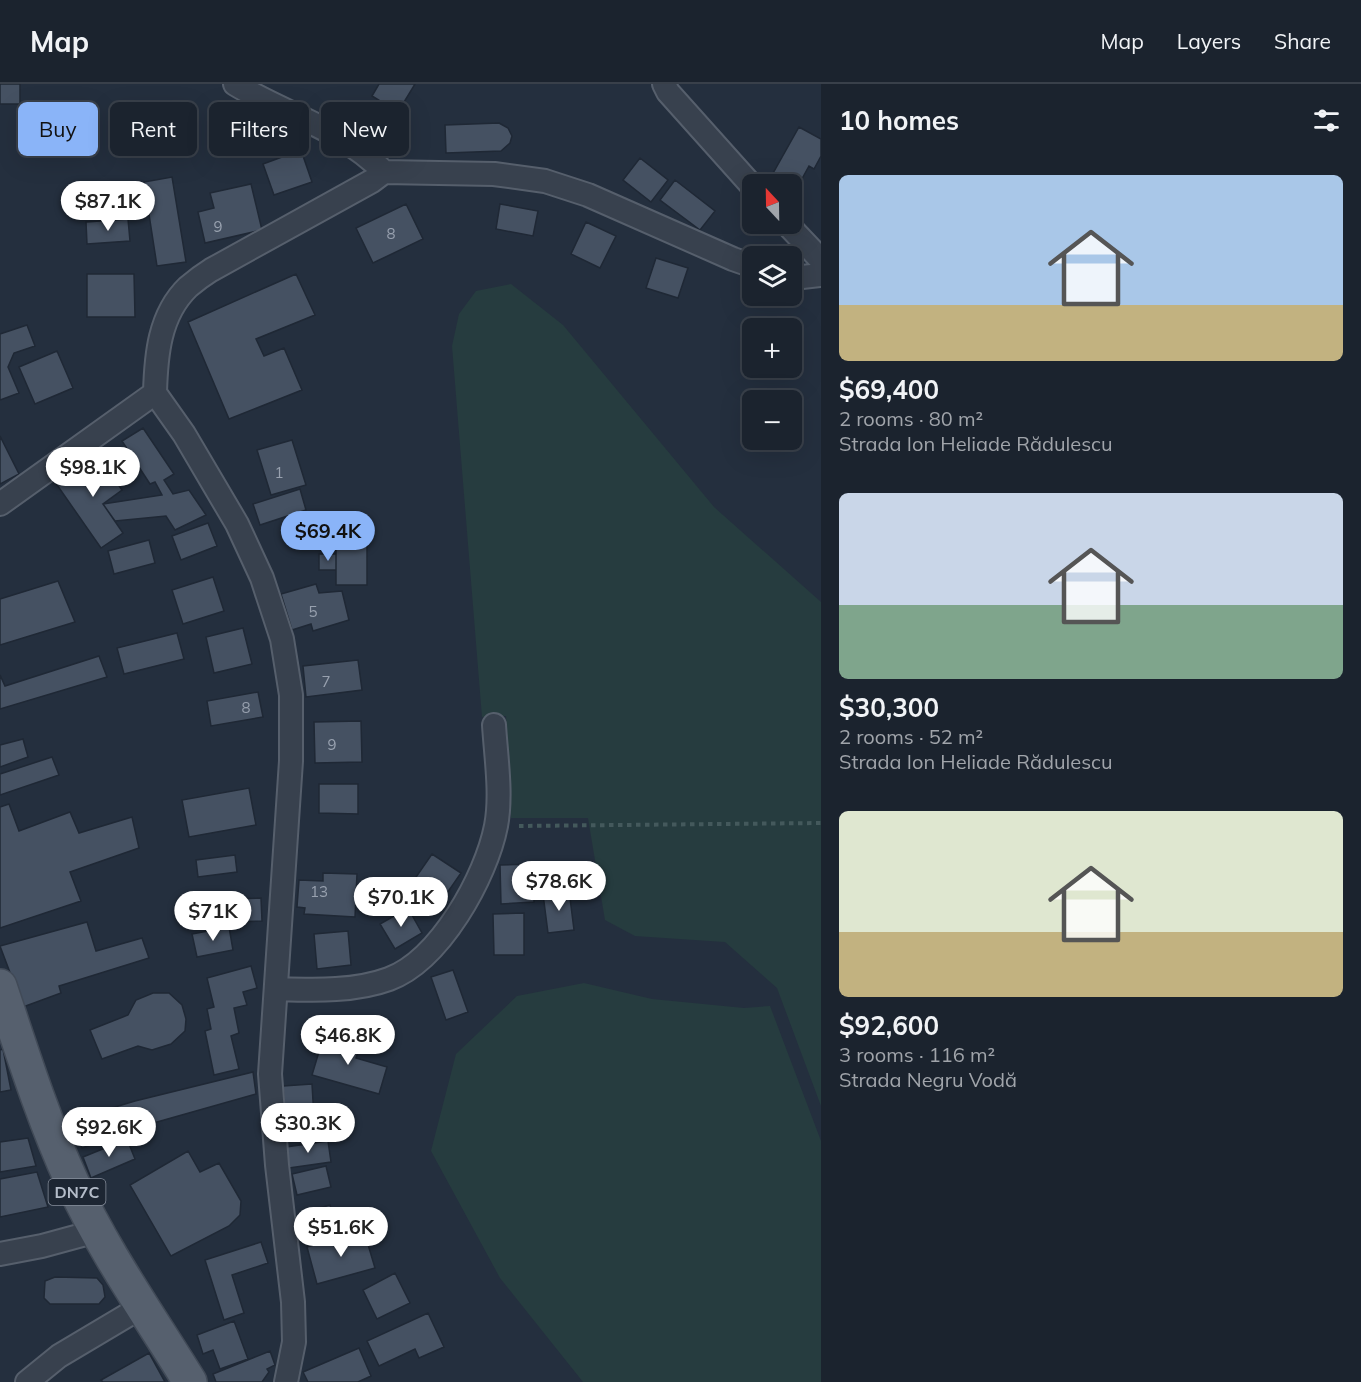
<!DOCTYPE html>
<html lang="en">
<head>
<meta charset="utf-8">
<style>
	body { margin:0; font-family:Mulish,sans-serif; background:#282f3a; color:#f1f3f6; height:100vh; display:flex; flex-direction:column; font-size:22px; white-space:nowrap }
	* { box-sizing:border-box; margin:0 }
	p { font-size:20px; color:#a0a4aa }
	.icon { flex:none; width:33px; height:33px; fill:none; stroke:currentColor; stroke-width:2; stroke-linecap:round; stroke-linejoin:round }
	.map { position:relative; flex:1; overflow:hidden }
	.drawer { display:flex; flex-direction:column; background:#1b232e; width:540px }
	.drawer>* { flex:none }
	.guide { position:absolute; left:18px; top:18px; width:570px; height:54px; display:flex; gap:12px }
	.needle { width:39px; rotate:338deg }
	.controls { position:absolute; left:742px; top:90px; display:grid; gap:12px }
	.controls a { display:grid; place-items:center; width:60px; height:60px; border-radius:9px; background:#1b232e; box-shadow:0 6px 24px #0002,0 0 0 2px #39404a; font-size:30px }
	.price { position:absolute; translate:-50% -51px; padding:0 14px; border-radius:21px; background:#fff; color:#222; font-size:20px; line-height:39px; filter:drop-shadow(0 2px 3px #0008) }
	.price::after { content:''; position:absolute; left:50%; top:36px; width:18px; height:14px; margin-left:-9px; background:inherit; clip-path:polygon(0 0,100% 0,50% 100%) }
	.price.current { background:#8ab4f8; color:#111 }
	ul { padding:0; list-style:none }
	li { display:grid; align-content:center; gap:12px; height:318px; padding:0 18px }
	li span { display:grid; place-items:center; height:186px; border-radius:9px; color:#555 }
	li>.icon { margin-inline-start:auto }
	span .icon { width:108px; height:108px; fill:#fffc; stroke-width:1 }
	li b { font-size:26px }
	h2 { display:flex; justify-content:space-between; align-items:center; height:72px; padding:0 18px; font-size:26px }
	.chip { padding:0 21px; border-radius:9px; background:#1b232e; box-shadow:0 6px 24px #0002,0 0 0 2px #39404a; font-size:21px; line-height:54px }
	.chip.current { background:#8ab4f8; color:#111 }
	header { display:flex; align-items:center; gap:36px; box-sizing:border-box; height:84px; padding:0 30px; background:#1b232e; border-bottom:2px solid #39404a }
	header strong { font-size:28px }
	nav { display:flex; gap:33px; margin-inline-start:auto; font-size:21px }
	main { display:flex; flex:1; min-height:0 }
	.map>svg:first-child { display:block }
	.green { fill:#263c3f }
	.building { fill:#455162; stroke:#1f2835; stroke-width:1.5 }
	.lines { fill:none; stroke-linecap:round; stroke-linejoin:round }
	.street-casing { stroke:#565f6c; stroke-width:26 }
	.primary-casing { stroke:#414a57; stroke-width:36 }
	.path { stroke:#44595c; stroke-width:4; stroke-dasharray:4.5 4.5; stroke-linecap:butt }
	.street { stroke:#38414e; stroke-width:22 }
	.primary { stroke:#56606e; stroke-width:33 }
	.labels { text-anchor:middle; dominant-baseline:central; stroke-width:6; stroke-linejoin:round; paint-order:stroke }
	.number-label { font-size:15px; fill:#98a1af }
	.shield { fill:#1d2633; stroke:#878f9c; stroke-width:1.5 }
	.shield-label { font-size:16px; font-weight:bold; fill:#b4bcc9 }
</style>
</head>
<body>
<header>
<strong>Map</strong>
<nav><a>Map</a><a>Layers</a><a>Share</a></nav>
</header>
<main>
<div class="map">
<svg width="821" height="1298" viewBox="0 0 821 1298">
	<rect width="100%" height="100%" fill="#242f3e"/>
	<path class="green" d="M511 200 563 241 714 423 821 518V1022L777 904 725 858 635 852 605 836 588 734H511L506 632 482 633 452 262 459 230 476 207Z
		M584 899 652 915 744 924 770 922 821 1057V1298H583L500 1194 431 1067 456 970 517 912Z"/>
	<path class="building" d="M0 0H20V20H0Z
		M379 0H415L398 28 372 12Z
		M231 34 233 45 239 43 244 67 219 72 212 38Z
		M499 39 508 44 512 52 510 59 501 67 446 69 445 41Z
		M799 43 821 55V72L814 85 809 82 792 113V100H767Z
		M301 66 312 98 274 111 263 80Z
		M640 74 668 96 651 118 623 96Z
		M172 93 186 178 157 182 144 98Z
		M675 96 715 127 700 146 660 116Z
		M251 100 262 146 205 159 198 128 214 124 210 109Z
		M406 120 423 155 373 179 356 144Z
		M500 120 538 127 533 152 496 145Z
		M128 135 130 157 87 160 86 138Z
		M586 138 616 152 600 184 571 170Z
		M656 174 688 184 678 214 646 204Z
		M87 190H134L135 233H87Z
		M296 190 315 231 256 255 264 272 284 264 302 306 229 335 188 238Z
		M27 241 35 262 14 269 8 283 19 309 0 316V250Z
		M57 267 73 304 35 320 19 283Z
		M143 344 174 390 164 396 173 410 189 406 206 431 175 446 166 432 115 437 103 420 162 411 155 398 150 400 122 357Z
		M0 352 19 390 0 400Z
		M292 356 306 401 271 411 257 366Z
		M97 370 122 406 103 420 123 449 101 464 55 398Z
		M300 405 306 426 260 441 253 420Z
		M208 439 217 462 181 476 172 452Z
		M149 456 155 479 114 490 108 467Z
		M367 456V501H336V457Z
		M319 470H336V486H319Z
		M213 493 224 527 183 540 172 506Z
		M58 497 75 538 0 561V515Z
		M316 500 319 509 342 507 349 536 313 547 311 540 292 546 281 510Z
		M243 544 252 580 214 589 206 553Z
		M177 549 184 575 124 590 117 564Z
		M99 572 107 593 0 625V591L5 602Z
		M358 576 362 606 306 613 303 582Z
		M258 608 263 633 211 642 207 617Z
		M361 637 362 678 315 679 314 638Z
		M23 655 28 673 0 683V661Z
		M52 673 59 691 0 711V690Z
		M319 700H358V730L319 729Z
		M249 704 256 741 189 753 182 716Z
		M9 720 19 747 70 728 79 749 132 733 139 764 70 788 81 817 0 844V723Z
		M432 770 461 789 443 815 414 796Z
		M235 771 237 788 198 793 196 776Z
		M533 780 534 818 501 820 500 781Z
		M323 789 357 790 355 833 304 830 305 824 297 823 299 796 323 797Z
		M569 806 574 846 548 849 543 810Z
		M261 814 262 837 230 838V815Z
		M408 824 422 849 395 865 380 840Z
		M524 829V871H494L493 830Z
		M87 838 96 867 142 854 149 874 59 902 61 909 23 923 0 862Z
		M229 843 233 866 197 873 192 850Z
		M348 847 351 881 317 885 314 850Z
		M251 882 257 904 243 908 247 921 234 924 239 949 231 952 239 985 214 991 205 947 211 945 207 925 214 923 207 894Z
		M453 886 468 928 446 936 431 893Z
		M153 909H169L182 921 186 935 185 947 171 960 152 966 138 962 102 975 90 946 128 931 136 916Z
		M324 951 360 962 356 974 387 983 379 1010 312 991Z
		M3 965 11 1006 0 1008V966Z
		M253 988 256 1010 150 1040 82 1064 72 1036 135 1017Z
		M312 1000 314 1034 285 1036 283 1002Z
		M28 1054 36 1082 0 1088V1058Z
		M127 1055 135 1075 91 1094 83 1073Z
		M328 1057 331 1078 289 1084 286 1063Z
		M188 1067 200 1088 219 1079 241 1117 240 1131 229 1142 171 1172 130 1101Z
		M326 1082 331 1103 297 1111 292 1090Z
		M37 1088 48 1123 0 1133V1095Z
		M330 1121 337 1146 306 1155 299 1130Z
		M364 1147 375 1184 317 1200 307 1163Z
		M261 1158 268 1179 232 1191 244 1229 224 1236 205 1176Z
		M395 1189 410 1219 377 1235 363 1206Z
		M55 1193 97 1194 103 1201 105 1213 99 1220H50L44 1214 45 1197Z
		M428 1229 444 1263 419 1274 415 1265 379 1282 367 1257Z
		M234 1237 248 1275 220 1285 213 1266 203 1270 197 1251Z
		M359 1264 371 1292 358 1298H308L303 1288Z
		M270 1267 275 1281 267 1285 269 1288 262 1298H216L213 1290Z
		M149 1269 165 1298H103L101 1296Z"/>
	<g class="lines">
		<defs>
			<path id="street" d="M235 0C286 31 341 44 384 88
				M664 0 668 8 753 103
				M787 140 821 176
				M792 191 802 193 821 191
				M155 309 184 350 237 440 262 494 282 555 291 611V677L270 990 277 1081 293 1218 294 1258 286 1298
				M155 309C156 272 159 231 188 203 195 197 203 191 211 186L372 97 384 88 494 90 545 97 588 111 733 175 753 182
				M0 420 155 309
				M276 905C312 906 354 908 389 895 440 876 486 793 496 742 502 711 496 673 494 641
				M0 1170 42 1162 97 1147
				M27 1298 59 1272 143 1222"/>
			<path id="primary" d="M0 902C22 968 43 1035 72 1098 104 1168 150 1233 190 1298"/>
		</defs>
		<use href="#street" class="street-casing"/>
		<use href="#primary" class="primary-casing"/>
		<path class="path" d="M519 742 821 739"/>
		<use href="#street" class="street"/>
		<use href="#primary" class="primary"/>
	</g>
	<g class="labels">
		<g class="number-label">
			<text x="218" y="142">9</text>
			<text x="391" y="149">8</text>
			<text x="279" y="388">1</text>
			<text x="313" y="527">5</text>
			<text x="326" y="597">7</text>
			<text x="246" y="623">8</text>
			<text x="332" y="660">9</text>
			<text x="319" y="807">13</text>
		</g>
		<rect class="shield" x="48.5" y="1095" width="57" height="26" rx="4.5"/>
		<g class="shield-label">
			<text x="77" y="1108">DN7C</text>
		</g>
	</g>
</svg>
<div class="controls">
<a><svg class="needle" viewBox="-14 -14 28 28"><path d="M0-13l5 13h-10z" fill="#e53935"/><path d="M0 13l5-13h-10z" fill="#a0a4aa"/></svg></a>
<a><svg class="icon" aria-label="layers" viewBox="0 0 24 24"><path d="M12 4l9 5-9 5-9-5zM3 14l9 5 9-5"/></svg></a>
<a>+</a>
<a>−</a>
</div>
<b class="price" style="left:108px;top:148px">$87.1K</b>
<b class="price" style="left:93px;top:414px">$98.1K</b>
<b class="price current" style="left:328px;top:478px">$69.4K</b>
<b class="price" style="left:559px;top:828px">$78.6K</b>
<b class="price" style="left:401px;top:844px">$70.1K</b>
<b class="price" style="left:213px;top:858px">$71K</b>
<b class="price" style="left:348px;top:982px">$46.8K</b>
<b class="price" style="left:308px;top:1070px">$30.3K</b>
<b class="price" style="left:109px;top:1074px">$92.6K</b>
<b class="price" style="left:341px;top:1174px">$51.6K</b>
<div class="guide">
<a class="chip current">Buy</a>
<a class="chip">Rent</a>
<a class="chip">Filters</a>
<a class="chip">New</a>
</div>
</div>
<section class="drawer">
<h2>10 homes<svg class="icon" aria-label="filters" viewBox="0 0 24 24"><path d="M4 7h16M4 17h16"/><circle cx="9" cy="7" r="2"/><circle cx="15" cy="17" r="2"/></svg></h2>
<ul>
<li><span style="background:linear-gradient(#a9c7e8 70%,#c2b280 0)"><svg class="icon" aria-label="home" viewBox="0 0 24 24"><path d="M3 11l9-7 9 7M6 9v11h12V9"/></svg></span><div><b>$69,400</b><p>2 rooms · 80 m²</p><p>Strada Ion Heliade Rădulescu</p></div></li>
<li><span style="background:linear-gradient(#c9d6e8 60%,#7fa58c 0)"><svg class="icon" aria-label="home" viewBox="0 0 24 24"><path d="M3 11l9-7 9 7M6 9v11h12V9"/></svg></span><div><b>$30,300</b><p>2 rooms · 52 m²</p><p>Strada Ion Heliade Rădulescu</p></div></li>
<li><span style="background:linear-gradient(#dfe7d0 65%,#c2b280 0)"><svg class="icon" aria-label="home" viewBox="0 0 24 24"><path d="M3 11l9-7 9 7M6 9v11h12V9"/></svg></span><div><b>$92,600</b><p>3 rooms · 116 m²</p><p>Strada Negru Vodă</p></div></li>
</ul>
</section>
</main>
</body>
</html>
